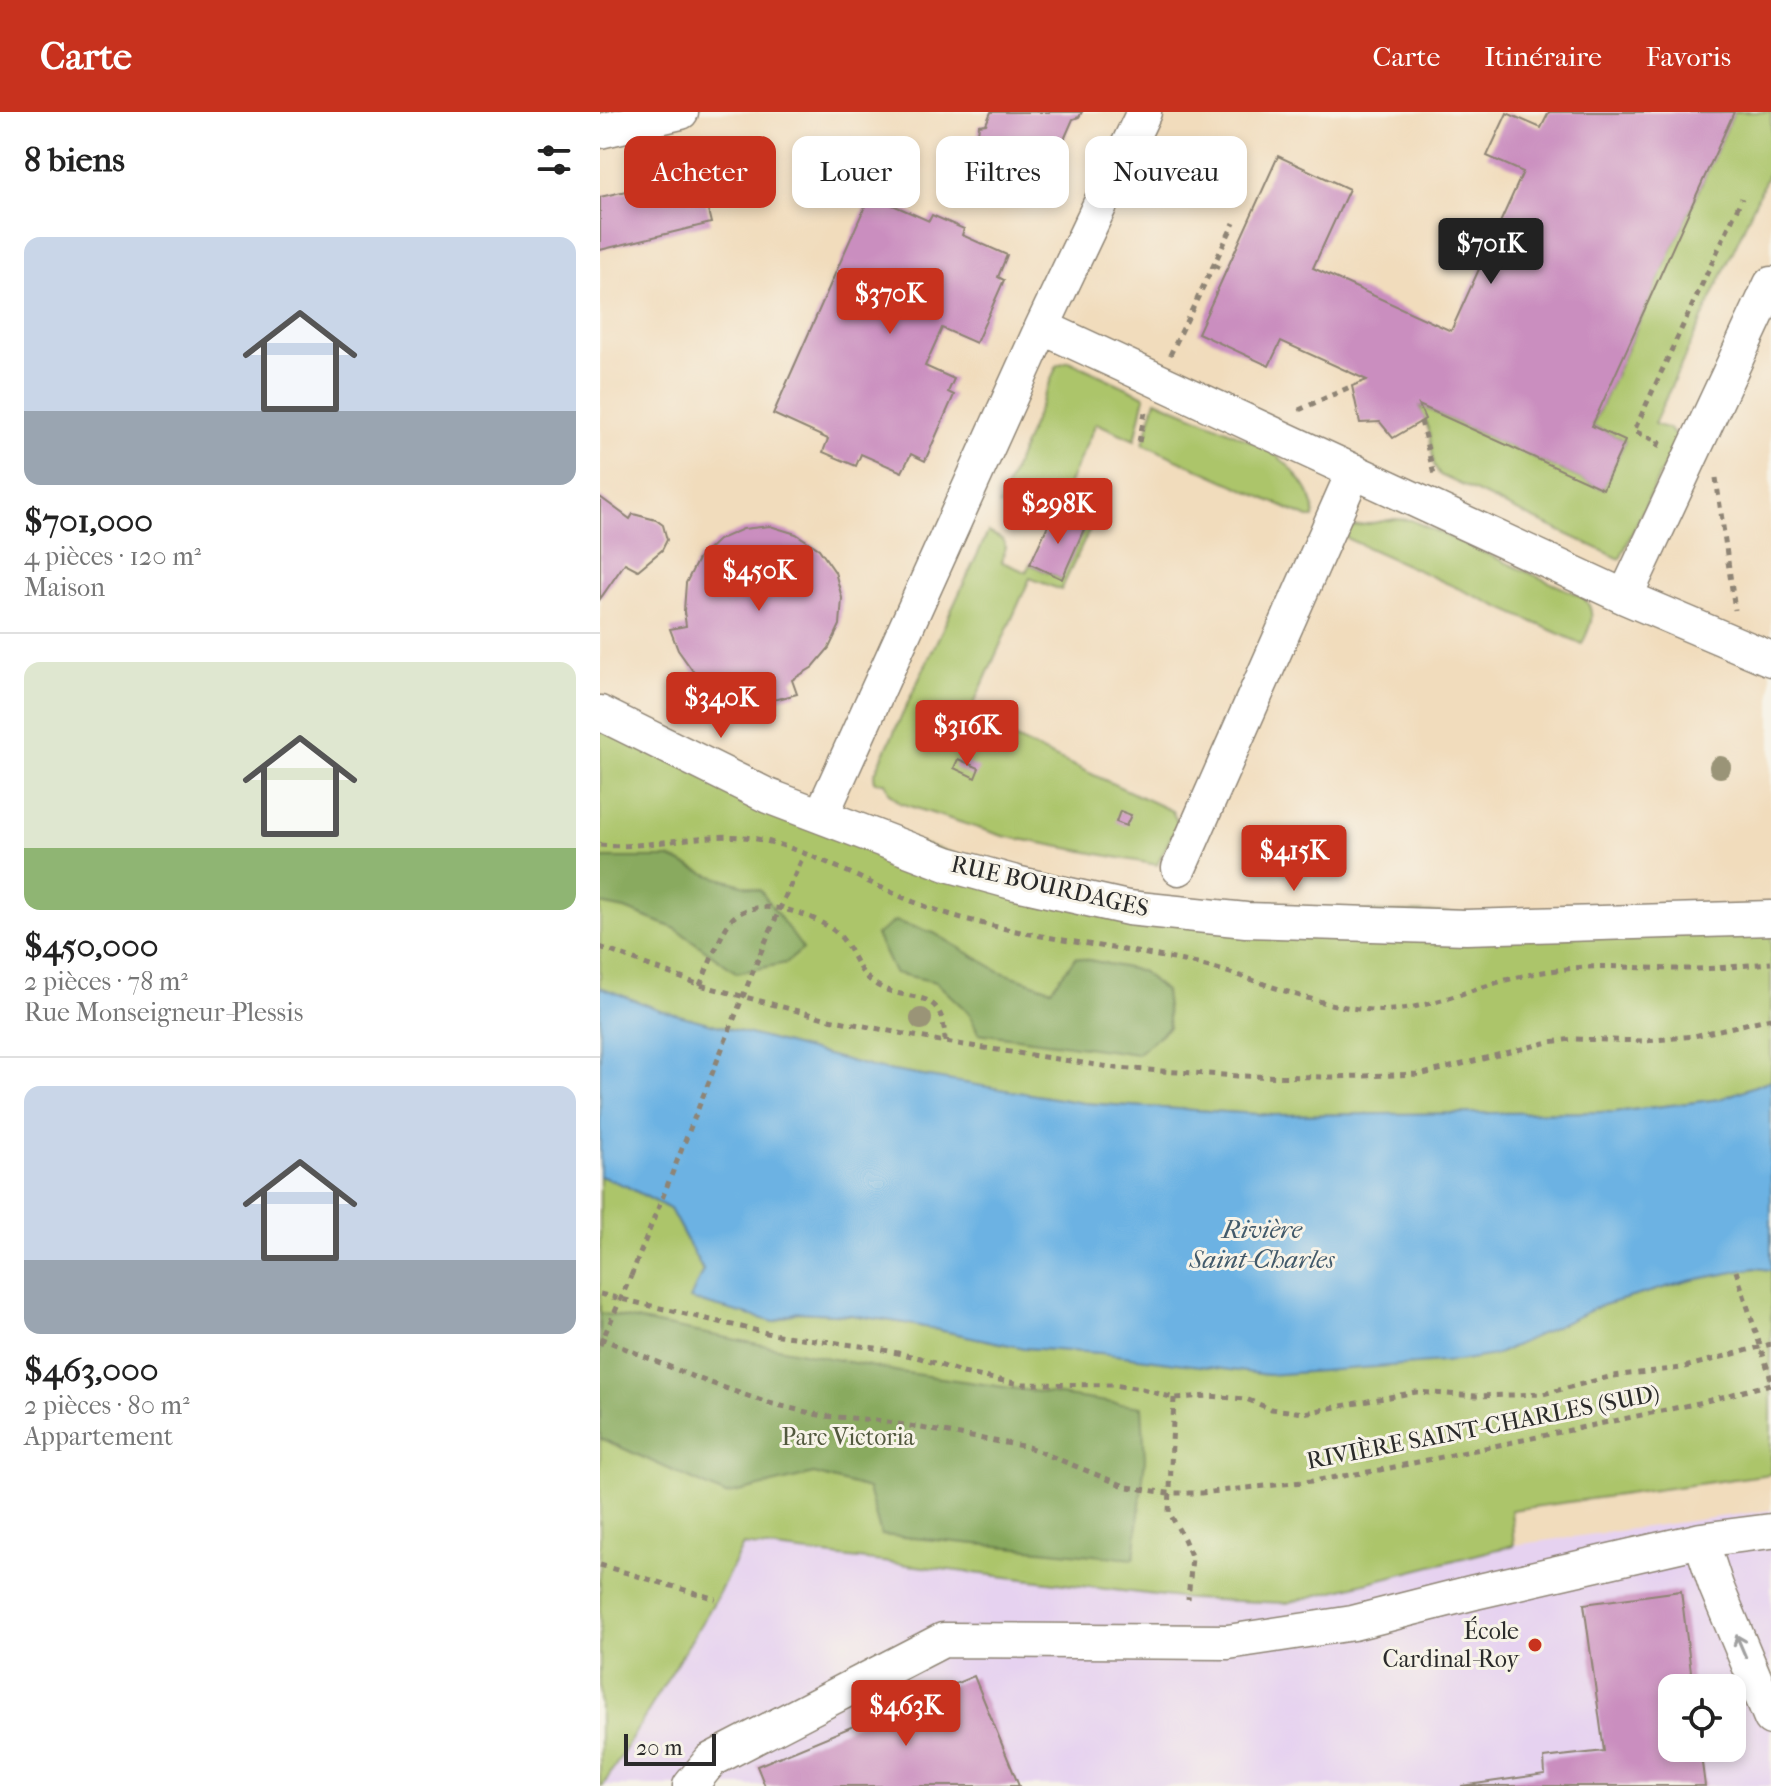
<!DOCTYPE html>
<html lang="fr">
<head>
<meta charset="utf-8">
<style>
	body { margin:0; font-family:"IM FELL French Canon",serif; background:#f6f6f6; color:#222; height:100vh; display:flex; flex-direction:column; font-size:30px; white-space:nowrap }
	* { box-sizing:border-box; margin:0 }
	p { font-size:26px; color:#767676 }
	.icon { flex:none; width:44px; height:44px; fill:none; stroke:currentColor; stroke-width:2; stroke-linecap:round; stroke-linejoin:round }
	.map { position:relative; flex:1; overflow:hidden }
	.panel { display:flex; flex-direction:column; background:#fff; width:600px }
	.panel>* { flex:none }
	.top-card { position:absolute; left:24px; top:24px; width:760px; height:72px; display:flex; gap:16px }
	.fabs { position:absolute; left:1058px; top:1562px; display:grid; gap:16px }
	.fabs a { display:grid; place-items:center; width:88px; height:88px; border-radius:16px; background:#fff; box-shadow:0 4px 12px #0003; font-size:40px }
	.scale { position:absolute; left:24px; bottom:20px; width:92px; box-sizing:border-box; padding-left:8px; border:4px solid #2b2b2b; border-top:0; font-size:22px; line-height:28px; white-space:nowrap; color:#2b2b2b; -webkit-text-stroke:6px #f7f3e8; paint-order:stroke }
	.price { position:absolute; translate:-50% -68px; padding:0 18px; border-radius:8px; background:#c8321e; color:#fff; font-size:26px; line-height:52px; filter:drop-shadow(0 2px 4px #0008) }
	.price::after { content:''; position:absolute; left:50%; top:48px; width:24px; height:18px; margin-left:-12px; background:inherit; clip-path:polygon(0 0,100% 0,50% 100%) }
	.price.active { background:#222; color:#fff }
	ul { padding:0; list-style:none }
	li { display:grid; align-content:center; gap:16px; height:424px; padding:0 24px }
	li+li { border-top:2px solid #e0e0e0 }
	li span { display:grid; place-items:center; height:248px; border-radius:16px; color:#555 }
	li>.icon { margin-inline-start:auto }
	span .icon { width:144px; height:144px; fill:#fffc; stroke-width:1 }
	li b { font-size:34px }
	h2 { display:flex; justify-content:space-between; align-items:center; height:96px; padding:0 24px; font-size:34px }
	.chip { padding:0 28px; border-radius:16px; background:#fff; box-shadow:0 4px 12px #0003; font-size:28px; line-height:72px }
	.chip.active { background:#c8321e; color:#fff }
	header { display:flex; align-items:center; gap:48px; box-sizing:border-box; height:112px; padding:0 40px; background:#c8321e; color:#fff }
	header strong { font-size:38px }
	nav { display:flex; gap:44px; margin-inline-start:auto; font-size:28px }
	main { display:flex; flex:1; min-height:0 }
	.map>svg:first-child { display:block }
	.built { fill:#e6d2f0; fill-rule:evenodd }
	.green { fill:#acc56b; stroke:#6c784b; stroke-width:2 }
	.forest { fill:#89aa5f; stroke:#5a6a45; stroke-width:2 }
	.water { fill:#6cb2e3; stroke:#4c6e87; stroke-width:2 }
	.building { fill:#ca8ebf }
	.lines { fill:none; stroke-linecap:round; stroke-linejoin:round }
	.minor-casing { stroke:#8e8474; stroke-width:37 }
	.path { stroke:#8e8474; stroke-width:5; stroke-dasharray:6 6; stroke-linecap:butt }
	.minor { stroke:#fff; stroke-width:34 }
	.path-bridge { stroke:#8e8474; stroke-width:5; stroke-dasharray:6 6; stroke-linecap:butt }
	.tree { fill:#9a9477 }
	.oneway { stroke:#a0a0a0 }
	.poi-dot { fill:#c8321e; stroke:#f7f3e8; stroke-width:3 }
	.labels { text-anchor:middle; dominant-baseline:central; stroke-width:6; stroke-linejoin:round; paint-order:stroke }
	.street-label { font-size:24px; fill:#2b2b2b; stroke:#f7f3e8 }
	.park-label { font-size:24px; fill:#52593e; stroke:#f7f3e8 }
	.poi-label { font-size:24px; fill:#2b2b2b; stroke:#f7f3e8; text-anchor:end }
	.water-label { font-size:26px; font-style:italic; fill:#425a6b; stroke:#f7f3e8 }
</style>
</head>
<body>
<header>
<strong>Carte</strong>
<nav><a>Carte</a><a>Itinéraire</a><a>Favoris</a></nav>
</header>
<main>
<section class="panel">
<h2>8 biens<svg class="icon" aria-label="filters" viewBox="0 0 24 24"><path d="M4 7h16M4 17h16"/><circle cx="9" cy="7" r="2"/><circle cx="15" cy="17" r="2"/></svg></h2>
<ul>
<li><span style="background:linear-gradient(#c9d6e8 70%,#9aa5b1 0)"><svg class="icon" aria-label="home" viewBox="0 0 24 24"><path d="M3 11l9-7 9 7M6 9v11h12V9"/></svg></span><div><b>$701,000</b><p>4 pièces · 120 m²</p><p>Maison</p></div></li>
<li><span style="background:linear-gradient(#dfe7d0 75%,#8fb573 0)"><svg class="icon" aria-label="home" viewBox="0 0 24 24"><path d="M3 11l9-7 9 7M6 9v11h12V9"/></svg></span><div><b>$450,000</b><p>2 pièces · 78 m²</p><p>Rue Monseigneur-Plessis</p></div></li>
<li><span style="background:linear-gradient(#c9d6e8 70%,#9aa5b1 0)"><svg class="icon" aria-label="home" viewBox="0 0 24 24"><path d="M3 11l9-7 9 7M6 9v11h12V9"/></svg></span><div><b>$463,000</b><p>2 pièces · 80 m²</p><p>Appartement</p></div></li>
</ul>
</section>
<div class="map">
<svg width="1171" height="1674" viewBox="0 0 1171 1674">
	<rect width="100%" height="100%" fill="#f7f3e8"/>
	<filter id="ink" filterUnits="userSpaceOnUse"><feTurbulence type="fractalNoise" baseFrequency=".0125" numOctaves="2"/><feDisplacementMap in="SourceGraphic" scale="16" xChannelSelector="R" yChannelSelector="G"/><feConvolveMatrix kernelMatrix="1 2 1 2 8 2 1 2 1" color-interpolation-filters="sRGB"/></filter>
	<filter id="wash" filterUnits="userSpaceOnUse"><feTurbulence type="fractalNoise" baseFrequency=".006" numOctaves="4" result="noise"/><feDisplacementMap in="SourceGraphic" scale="32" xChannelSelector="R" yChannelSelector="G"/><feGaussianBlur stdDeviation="1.8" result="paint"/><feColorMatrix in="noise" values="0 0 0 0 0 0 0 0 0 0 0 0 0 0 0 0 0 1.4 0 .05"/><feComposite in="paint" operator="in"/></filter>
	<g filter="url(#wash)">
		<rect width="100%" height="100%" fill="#f1dcbc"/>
		<path class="built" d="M1171 1398V1674H3L116 1488 142 1433 588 1487 687 1491 914 1433ZM1072 1576H1132V1636H1072Z"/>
		<path class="green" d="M1134 0H1171V56L1054 312 1069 317 1077 326 1020 447 840 363 834 353 829 319 819 293 1003 377 1025 329 992 314Z
			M469 249 545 284 535 328 496 311 458 395 492 413 461 478 430 466 368 605 572 699 578 711 557 753 403 724 300 691 289 680 285 670H275L274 663 388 420C408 429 407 429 402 450L426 460 430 452 461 467 485 415 454 400 448 412 439 408 449 389 431 381 421 398 416 401 399 393 457 253Z
			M556 288C592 304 637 320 671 340 689 351 717 382 714 406H708L543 332Z
			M795 407 811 408 983 485C998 501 990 515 982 532L748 427 743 421 751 415Z
			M0 601 168 684 528 796 1171 806V968L1120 987 1015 1000 673 1003 483 991 275 956 60 898 0 875Z
			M0 1064 26 1074 70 1097 103 1159 91 1187 174 1210 197 1200 251 1203 305 1211 424 1236 500 1241 895 1243 1000 1194 1088 1169 1155 1156 1171 1158V1362L911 1398 914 1433 687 1491 588 1487 143 1433 116 1487 3 1674H0Z"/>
		<path class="forest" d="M0 746H70L109 763 160 778 203 837 186 851 137 861 76 817 25 797 0 792Z
			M295 809 334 821 401 860 451 877 476 845 541 859 565 879 569 915 537 942 378 921 370 902 336 870 294 861 276 823Z
			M0 1201 300 1260 542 1295 545 1347 534 1447 281 1423 268 1377 214 1362 126 1383 0 1326Z"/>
		<path class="water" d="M0 875 60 898 275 956 483 991 673 1003 1015 1000 1120 987 1171 968V1158L1155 1156 1088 1169 1000 1194 895 1243 857 1249 668 1263 500 1241 424 1236 305 1211 251 1203 197 1200 174 1210 90 1187 103 1158 70 1097 26 1074 0 1064Z"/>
		<g id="blocks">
			<path class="building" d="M391 0H482L479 5 473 7 456 46 459 54 449 59 439 52 438 48 421 43 416 36 389 32 378 22 379 13 386 12Z
				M949 0H1134L992 314 1025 329 1003 377 819 293 825 307 793 326 780 310 760 311 752 274 767 268 681 229 669 254 598 221 678 44 749 77 713 156 851 219 923 60 887 44 907 1 941 16Z
				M99 62 111 111 0 138V85Z
				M270 83 329 109 332 103 364 117 362 123 407 143 398 165 404 168 376 231 342 216 325 254 354 267 348 280 354 283 325 349 311 342 302 360 261 342 256 354 223 340 228 327 173 302Z
				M0 385 30 407 33 402 56 408 63 413 67 428 62 438 38 458 25 451 0 487Z
				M454 400 485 415 462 467 430 452Z
				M170 414 196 422 219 437 235 460 242 486 240 513 229 536 213 555 192 568 197 582 178 587 154 588 132 584 112 575 95 562 78 538 70 517 86 514 84 499 86 471 98 447 118 428 143 417Z
				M358 647 379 656 375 666 354 656Z
				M520 699 531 703 526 714 516 710Z
				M1081 1479 1093 1576H1072V1636H1100L1105 1674H861L945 1662 944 1646 1004 1639 984 1492Z
				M374 1564 419 1674H165L157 1654Z"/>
		</g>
	</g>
	<g filter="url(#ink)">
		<use href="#blocks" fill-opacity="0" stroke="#8e8474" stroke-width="2"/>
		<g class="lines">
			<defs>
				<path id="minor" d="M0 19 81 0
					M442 215 1025 485 1171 547
					M1025 485 1171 172
					M0 601 168 684 347 752 416 771 528 796 646 808 866 815 1171 806
					M221 704 442 215 544 0
					M579 756 754 359
					M1101 1428 1116 1474 1171 1606
					M90 1674 111 1648 343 1528 628 1530 753 1511 875 1480 1101 1428 1171 1419"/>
			</defs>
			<use href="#minor" class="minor-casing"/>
			<path class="path" d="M614 153 626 159
				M570 243 634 111
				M699 298 752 274
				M821 309 834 363
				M539 330 546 295
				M1057 335 1059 330 1034 319 1142 86
				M1116 366 1135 498
				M0 733C54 738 109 716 162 728 222 742 273 776 330 796 416 826 508 832 597 852 656 865 709 894 771 898 810 901 847 886 883 875 910 866 937 860 966 857 1007 851 1051 858 1093 857 1119 857 1145 853 1171 851
				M0 835 100 873 224 906 345 930 516 956 638 964 733 965 823 962 949 930 973 927 1046 929 1094 924 1171 906
				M160 842 205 740
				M100 873C107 858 122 818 132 807 156 782 217 802 239 823 252 836 255 856 270 868 304 897 344 866 345 930
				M1136 1159 1171 1267
				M0 1182 171 1222 275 1236 320 1246 363 1261 420 1272 512 1273 542 1277 574 1286 609 1284 646 1287 671 1297 704 1301 816 1280 877 1284 943 1282 1013 1264 1081 1256 1171 1232
				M0 1226 94 1265 165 1290 223 1304 276 1308 428 1335 527 1375 568 1381H601L712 1369 780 1358 1099 1291 1171 1272
				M0 1233 31 1164
				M574 1286 569 1400 584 1427 592 1446 588 1487
				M0 1453 116 1487"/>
			<use href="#minor" class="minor"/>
			<path class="path-bridge" d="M31 1164 160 842"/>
		</g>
		<g class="tree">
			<circle cx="1120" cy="655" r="11"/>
			<circle cx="321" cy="907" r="11"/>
		</g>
		<defs><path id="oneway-shaft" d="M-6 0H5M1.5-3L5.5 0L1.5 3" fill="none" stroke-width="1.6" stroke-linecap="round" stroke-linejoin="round" transform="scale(2)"/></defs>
		<use class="oneway" href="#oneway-shaft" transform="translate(1141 1534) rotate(-113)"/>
	</g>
	<circle class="poi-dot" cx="935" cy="1533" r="8"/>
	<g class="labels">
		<g class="street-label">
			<text transform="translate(450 774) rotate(13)">RUE BOURDAGES</text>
			<text transform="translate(883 1315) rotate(-11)">RIVIÈRE SAINT-CHARLES (SUD)</text>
		</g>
		<g class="park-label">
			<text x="248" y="1325">Parc Victoria</text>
		</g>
		<g class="poi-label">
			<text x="919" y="1519">École<tspan x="919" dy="28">Cardinal-Roy</tspan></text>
		</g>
		<g class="water-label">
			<text x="662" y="1117">Rivière<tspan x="662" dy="30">Saint-Charles</tspan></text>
		</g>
	</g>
</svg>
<div class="fabs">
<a><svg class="icon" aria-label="locate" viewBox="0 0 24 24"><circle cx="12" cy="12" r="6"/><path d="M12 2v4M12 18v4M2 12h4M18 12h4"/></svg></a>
</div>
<div class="scale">20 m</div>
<b class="price active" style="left:891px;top:174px">$701K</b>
<b class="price" style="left:290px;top:224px">$370K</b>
<b class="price" style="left:458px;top:434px">$298K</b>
<b class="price" style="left:159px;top:501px">$450K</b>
<b class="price" style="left:121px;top:628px">$340K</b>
<b class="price" style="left:367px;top:656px">$316K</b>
<b class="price" style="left:694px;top:781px">$415K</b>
<b class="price" style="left:306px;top:1636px">$463K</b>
<div class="top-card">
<a class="chip active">Acheter</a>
<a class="chip">Louer</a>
<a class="chip">Filtres</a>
<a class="chip">Nouveau</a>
</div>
</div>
</main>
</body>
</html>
